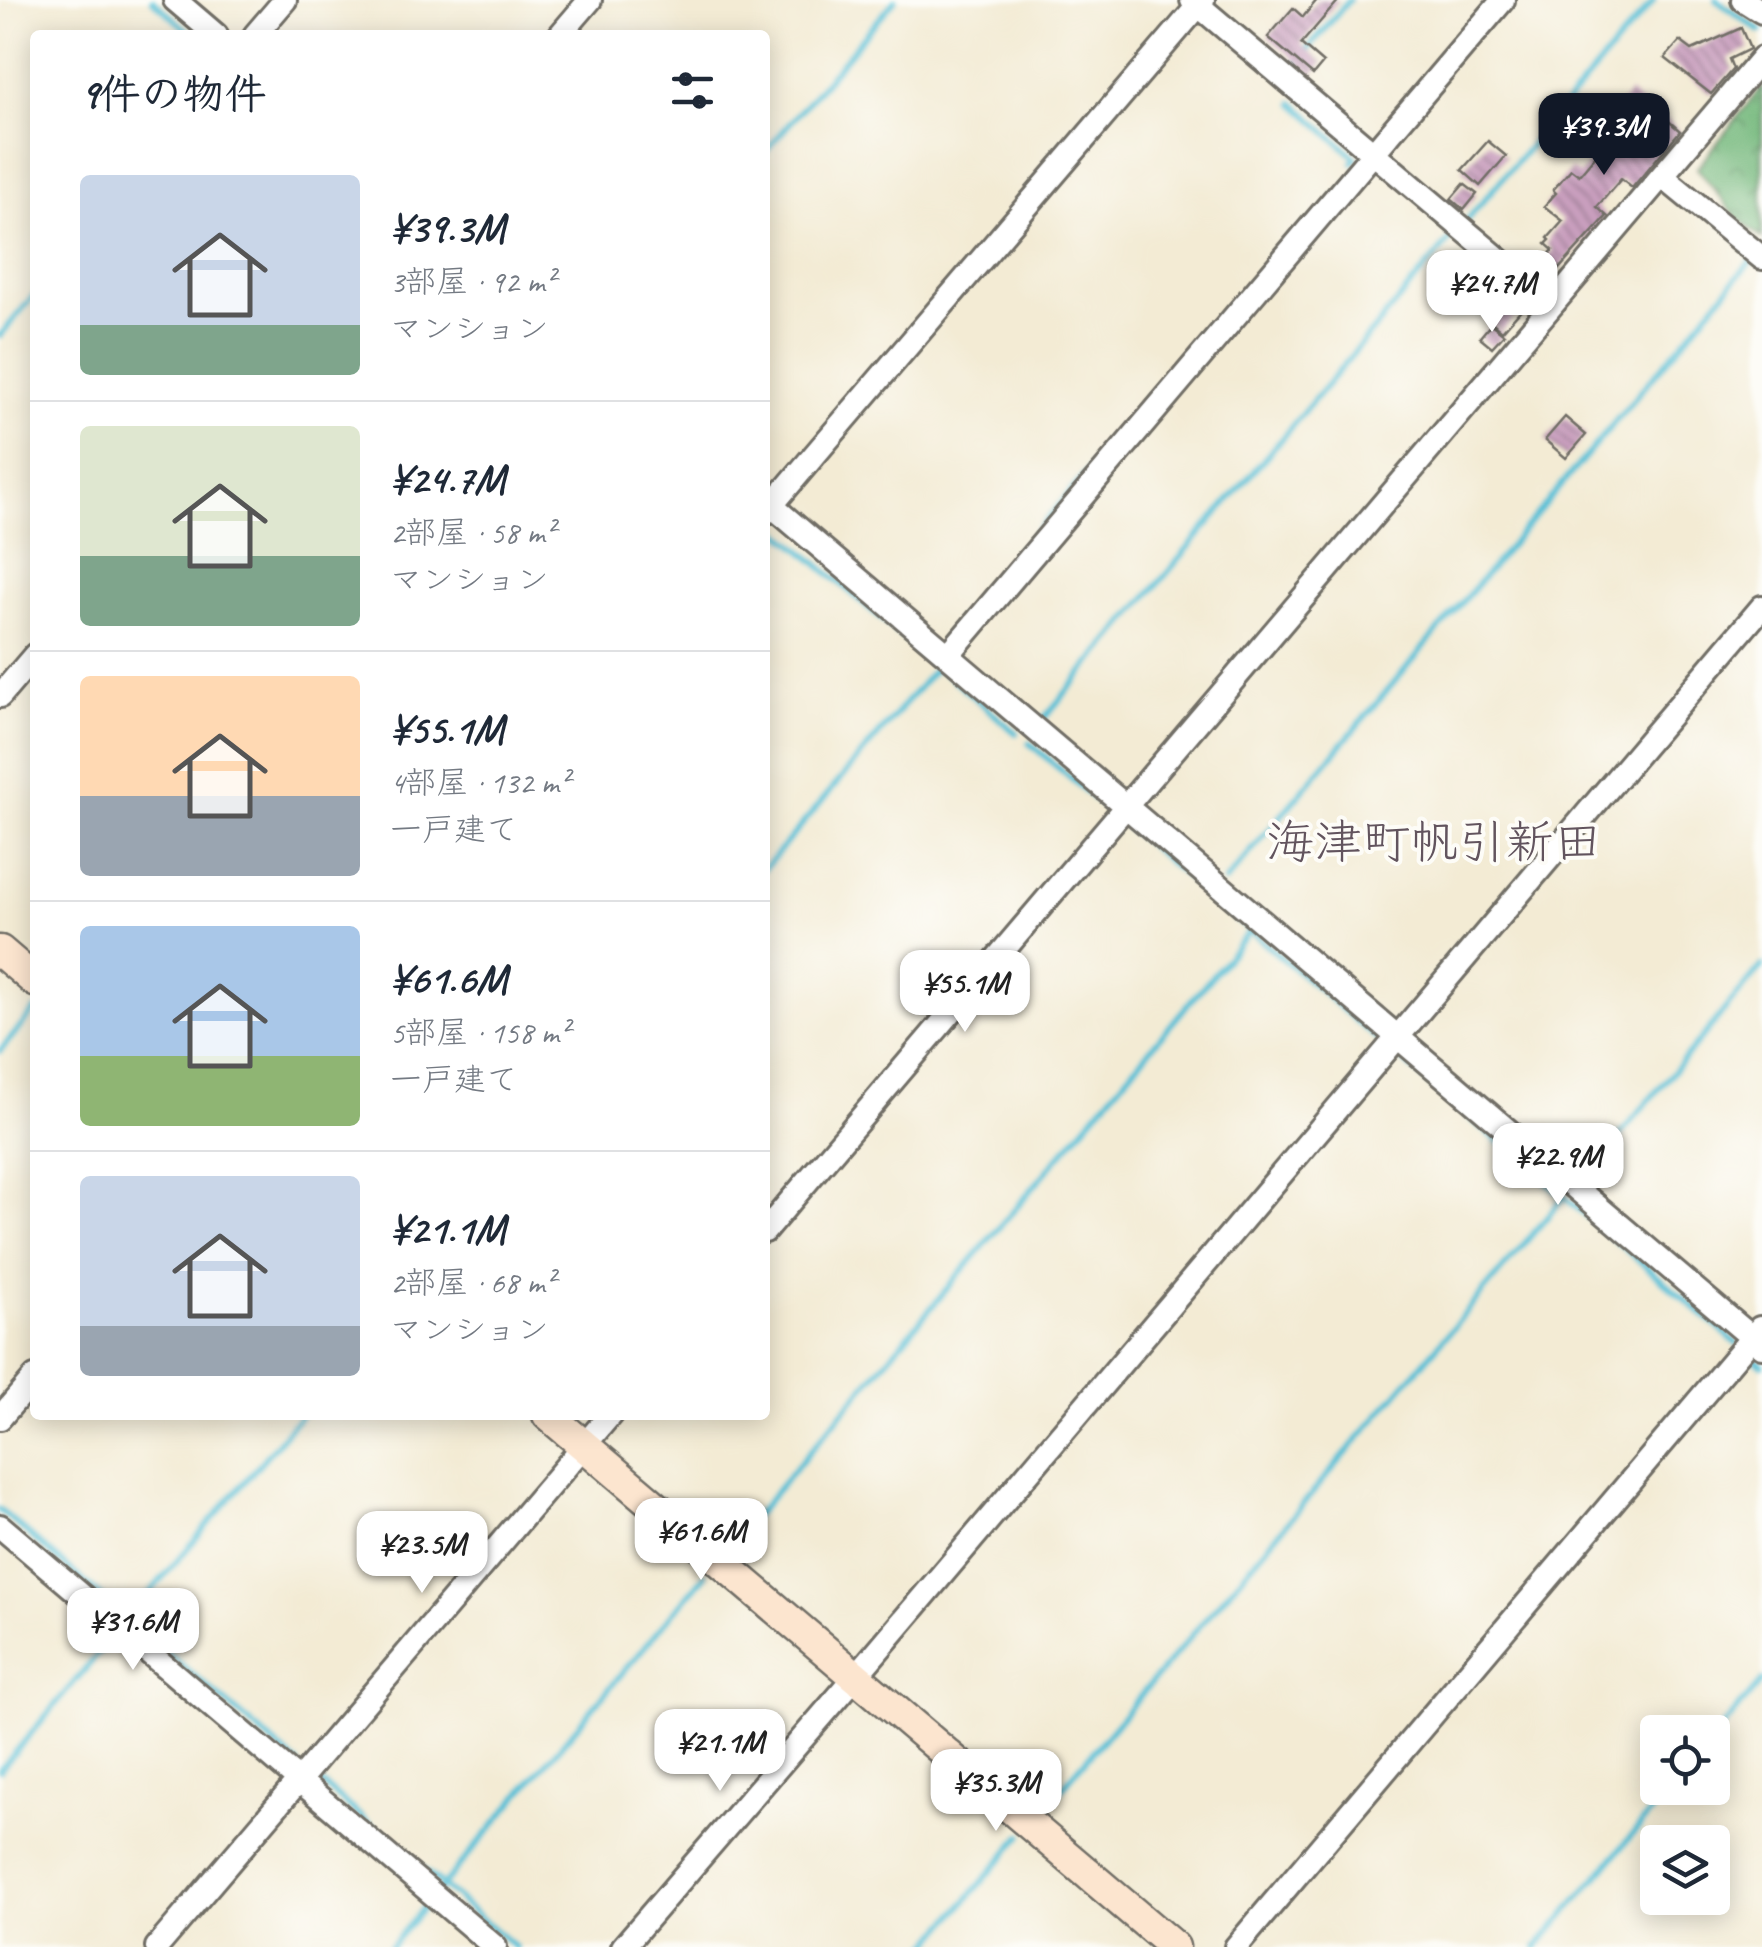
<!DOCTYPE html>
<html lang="ja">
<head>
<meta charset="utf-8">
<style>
	body { margin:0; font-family:Caveat,"Klee One",sans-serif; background:#f2f2f3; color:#1f2937; height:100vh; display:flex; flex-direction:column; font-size:38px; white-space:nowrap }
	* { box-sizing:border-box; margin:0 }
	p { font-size:32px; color:#747a83 }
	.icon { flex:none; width:55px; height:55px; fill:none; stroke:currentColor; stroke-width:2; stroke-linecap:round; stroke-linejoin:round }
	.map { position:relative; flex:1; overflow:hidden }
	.details { position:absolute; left:30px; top:30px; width:740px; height:1390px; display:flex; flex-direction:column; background:#fff; border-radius:10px; box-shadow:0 5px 25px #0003 }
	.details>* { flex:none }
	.fabs { position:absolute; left:1640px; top:1715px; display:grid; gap:20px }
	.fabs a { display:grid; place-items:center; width:90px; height:90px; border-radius:10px; background:#fff; box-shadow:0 5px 25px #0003; font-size:50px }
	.price { position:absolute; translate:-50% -85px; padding:0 22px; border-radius:20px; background:#fff; color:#222; font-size:32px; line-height:65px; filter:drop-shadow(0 2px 5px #0008) }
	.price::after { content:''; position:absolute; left:50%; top:60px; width:30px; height:22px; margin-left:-15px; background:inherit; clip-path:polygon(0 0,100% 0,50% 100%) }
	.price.active { background:#111827; color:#fff }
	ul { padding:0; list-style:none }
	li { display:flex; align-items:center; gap:30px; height:250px; padding:0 50px }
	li+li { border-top:2px solid #e0e1e3 }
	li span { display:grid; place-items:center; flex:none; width:280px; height:200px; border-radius:10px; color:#555 }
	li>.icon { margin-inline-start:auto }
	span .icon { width:120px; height:120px; fill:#fffc; stroke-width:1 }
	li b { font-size:42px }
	h2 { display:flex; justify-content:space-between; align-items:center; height:120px; padding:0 50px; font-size:42px }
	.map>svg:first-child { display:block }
	.forest { fill:url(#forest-crowns); stroke:#4f7254; stroke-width:2.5 }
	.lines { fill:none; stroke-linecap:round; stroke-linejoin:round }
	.stream { stroke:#59c0d6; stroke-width:6 }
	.building { fill:url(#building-back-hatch) }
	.street-casing { stroke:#716e66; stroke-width:28 }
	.secondary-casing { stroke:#716e66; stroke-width:35 }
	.street { stroke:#fff; stroke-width:22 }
	.secondary { stroke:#fce5cf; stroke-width:30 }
	.labels { text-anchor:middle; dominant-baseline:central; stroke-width:8; stroke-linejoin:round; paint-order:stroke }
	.quarter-label { font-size:48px; fill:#62545e; stroke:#fdfcf7 }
</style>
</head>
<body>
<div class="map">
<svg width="1762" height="1947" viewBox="0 0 1762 1947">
	<defs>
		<pattern id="forest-crowns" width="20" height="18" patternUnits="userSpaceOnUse" patternTransform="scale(2.5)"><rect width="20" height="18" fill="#73b87c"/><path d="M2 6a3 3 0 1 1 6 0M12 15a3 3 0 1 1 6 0" fill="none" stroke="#5f9666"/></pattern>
		<pattern id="building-back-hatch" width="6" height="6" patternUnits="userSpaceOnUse" patternTransform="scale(2.5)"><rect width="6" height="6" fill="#c99fbe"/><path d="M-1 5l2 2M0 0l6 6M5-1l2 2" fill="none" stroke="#a3829b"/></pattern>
	</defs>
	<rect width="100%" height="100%" fill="#fdfcf7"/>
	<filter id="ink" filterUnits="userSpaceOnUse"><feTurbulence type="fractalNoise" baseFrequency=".01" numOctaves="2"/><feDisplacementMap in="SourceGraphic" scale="20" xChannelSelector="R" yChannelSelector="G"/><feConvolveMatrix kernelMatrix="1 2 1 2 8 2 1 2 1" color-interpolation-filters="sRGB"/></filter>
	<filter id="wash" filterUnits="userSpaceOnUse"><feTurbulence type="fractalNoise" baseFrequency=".0048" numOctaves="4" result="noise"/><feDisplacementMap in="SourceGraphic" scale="40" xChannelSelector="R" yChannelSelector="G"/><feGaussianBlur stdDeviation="2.25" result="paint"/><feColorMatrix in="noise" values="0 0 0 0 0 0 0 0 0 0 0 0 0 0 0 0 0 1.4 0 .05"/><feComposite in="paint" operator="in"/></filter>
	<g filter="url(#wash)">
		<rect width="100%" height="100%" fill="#f3ebd4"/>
		<path class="forest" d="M1762 86V239L1733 213 1697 168Z"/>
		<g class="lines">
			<path class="stream" d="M152 0 193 35
				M1716 0 1760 31
				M1289 72 1349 0
				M1294 103 1356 158 1353 162
				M765 152 895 0
				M1467 220 1654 0
				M0 336 35 294
				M767 521 1016 733
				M945 639 1172 373
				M1040 723 1453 236
				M1029 743 1109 811
				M1123 823 1381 1042
				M765 868 937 666
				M1225 882 1752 260
				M0 1051 35 1010
				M1393 1052 1736 1343
				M1581 1181 1762 966
				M1749 1354 1762 1365
				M0 1510 297 1763
				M727 1549 1250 931
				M125 1622 301 1415
				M1712 1740 1762 1681
				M0 1770 115 1634
				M314 1777 515 1947
				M1039 1815 1564 1197
				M439 1890 705 1575
				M390 1947 428 1902
				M927 1947 1022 1835
				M1537 1947 1672 1788"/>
		</g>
		<g id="blocks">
			<path class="building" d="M1317 0H1339L1301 44 1323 63 1313 75 1268 37 1293 8 1303 17Z
				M1741 28 1750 49 1729 59 1733 69 1711 94 1665 58 1680 41 1692 50Z
				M1629 93 1659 119 1662 115 1680 131 1632 188 1621 179 1597 207 1607 216 1548 281 1535 270 1553 250 1546 244 1550 240 1548 238 1563 221 1544 206 1556 193 1553 190 1571 169 1579 175 1612 136 1602 128Z
				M1488 141 1506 156 1480 186 1462 170Z
				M1464 184 1477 194 1464 210 1451 199Z
				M1502 287 1524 306 1502 331 1480 312Z
				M1491 324 1504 334 1492 347 1480 337Z
				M1565 417 1586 435 1566 458 1545 440Z"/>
		</g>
	</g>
	<g filter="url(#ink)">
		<use href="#blocks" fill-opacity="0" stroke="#716e66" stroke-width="2.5"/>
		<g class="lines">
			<defs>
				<path id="street" d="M175 0 216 35
					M1192 0 1552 304
					M1743 0 1762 12
					M255 35 285 0
					M560 35 590 0
					M1662 176 1762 258
					M765 500 1762 1346
					M765 513 1203 0
					M948 655 1503 0
					M0 696 35 655
					M765 1231 1762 58
					M0 1418 35 1377
					M0 1526 495 1947
					M157 1947 610 1415
					M623 1947 857 1675 1762 607
					M1236 1947 1760 1328"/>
				<path id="secondary" d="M0 951 35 981
					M548 1415 1174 1947"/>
			</defs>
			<use href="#street" class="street-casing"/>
			<use href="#secondary" class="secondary-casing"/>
			<use href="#street" class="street"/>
			<use href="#secondary" class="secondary"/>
		</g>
	</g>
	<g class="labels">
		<g class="quarter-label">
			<text x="1434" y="842">海津町帆引新田</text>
		</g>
	</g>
</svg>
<div class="fabs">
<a><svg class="icon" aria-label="locate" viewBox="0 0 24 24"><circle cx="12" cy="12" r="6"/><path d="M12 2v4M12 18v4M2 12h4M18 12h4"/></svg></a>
<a><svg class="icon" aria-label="layers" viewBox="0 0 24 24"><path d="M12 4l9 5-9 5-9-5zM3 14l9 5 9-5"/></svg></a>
</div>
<b class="price active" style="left:1604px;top:178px">¥39.3M</b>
<b class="price" style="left:1492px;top:335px">¥24.7M</b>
<b class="price" style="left:965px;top:1035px">¥55.1M</b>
<b class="price" style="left:1558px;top:1208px">¥22.9M</b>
<b class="price" style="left:701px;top:1583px">¥61.6M</b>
<b class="price" style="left:422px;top:1596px">¥23.5M</b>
<b class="price" style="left:133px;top:1673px">¥31.6M</b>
<b class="price" style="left:720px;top:1794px">¥21.1M</b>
<b class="price" style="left:996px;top:1834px">¥35.3M</b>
<section class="details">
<h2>9件の物件<svg class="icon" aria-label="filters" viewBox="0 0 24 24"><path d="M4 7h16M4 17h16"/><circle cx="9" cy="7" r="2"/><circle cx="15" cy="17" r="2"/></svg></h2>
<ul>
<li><span style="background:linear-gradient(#c9d6e8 75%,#7fa58c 0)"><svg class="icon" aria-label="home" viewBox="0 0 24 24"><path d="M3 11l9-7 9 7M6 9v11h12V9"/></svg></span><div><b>¥39.3M</b><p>3部屋 · 92 m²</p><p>マンション</p></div></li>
<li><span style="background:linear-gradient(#dfe7d0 65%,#7fa58c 0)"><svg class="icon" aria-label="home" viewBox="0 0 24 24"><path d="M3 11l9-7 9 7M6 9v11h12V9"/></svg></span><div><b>¥24.7M</b><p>2部屋 · 58 m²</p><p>マンション</p></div></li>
<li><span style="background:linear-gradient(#ffd9b3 60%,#9aa5b1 0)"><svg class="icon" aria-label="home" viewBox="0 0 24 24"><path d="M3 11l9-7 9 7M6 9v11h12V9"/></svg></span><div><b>¥55.1M</b><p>4部屋 · 132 m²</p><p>一戸建て</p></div></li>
<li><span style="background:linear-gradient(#a9c7e8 65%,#8fb573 0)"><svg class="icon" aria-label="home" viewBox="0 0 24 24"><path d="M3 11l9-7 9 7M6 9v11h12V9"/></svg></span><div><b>¥61.6M</b><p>5部屋 · 158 m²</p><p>一戸建て</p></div></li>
<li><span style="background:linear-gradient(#c9d6e8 75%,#9aa5b1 0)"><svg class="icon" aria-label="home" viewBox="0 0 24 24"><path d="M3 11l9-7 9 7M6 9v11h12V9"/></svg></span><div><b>¥21.1M</b><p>2部屋 · 68 m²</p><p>マンション</p></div></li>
</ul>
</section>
</div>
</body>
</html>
